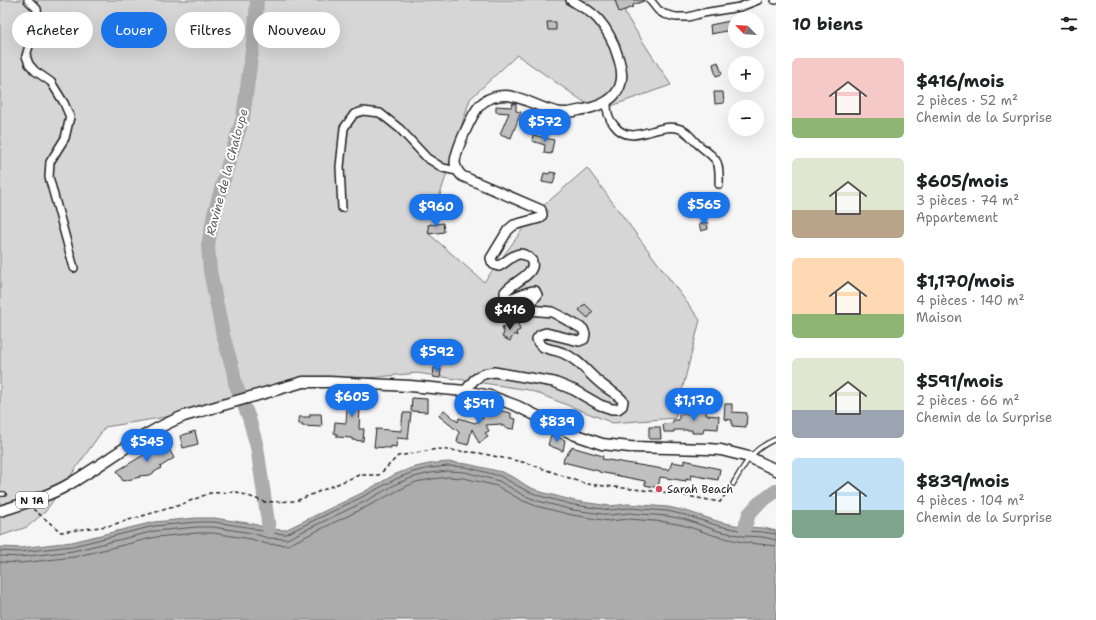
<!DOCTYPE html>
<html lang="fr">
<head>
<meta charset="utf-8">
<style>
	body { margin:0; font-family:"Shantell Sans",sans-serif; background:#f6f6f6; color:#202124; height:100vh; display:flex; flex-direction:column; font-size:15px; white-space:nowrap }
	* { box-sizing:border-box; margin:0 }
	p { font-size:13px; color:#757577 }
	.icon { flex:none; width:22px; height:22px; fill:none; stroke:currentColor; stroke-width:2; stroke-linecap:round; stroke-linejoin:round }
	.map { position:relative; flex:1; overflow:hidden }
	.side { display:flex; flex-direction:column; background:#fff; width:320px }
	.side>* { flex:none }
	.banner { position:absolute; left:12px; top:12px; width:380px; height:36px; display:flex; gap:8px }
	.needle { width:26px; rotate:295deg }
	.buttons { position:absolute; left:728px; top:12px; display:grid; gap:8px }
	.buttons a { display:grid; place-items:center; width:36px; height:36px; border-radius:50%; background:#fff; box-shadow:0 4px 16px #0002; font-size:20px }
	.price { position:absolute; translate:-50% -34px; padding:0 9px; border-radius:14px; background:#1a73e8; color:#fff; font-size:13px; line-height:26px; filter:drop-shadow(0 1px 2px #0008) }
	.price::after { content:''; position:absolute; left:50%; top:24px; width:12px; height:9px; margin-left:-6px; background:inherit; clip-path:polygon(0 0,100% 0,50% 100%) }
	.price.active { background:#222; color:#fff }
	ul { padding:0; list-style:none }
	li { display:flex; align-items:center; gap:12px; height:100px; padding:0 16px }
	li span { display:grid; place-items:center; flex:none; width:112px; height:80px; border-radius:6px; color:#555 }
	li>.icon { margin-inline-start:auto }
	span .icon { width:48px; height:48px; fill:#fffc; stroke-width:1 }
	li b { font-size:17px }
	h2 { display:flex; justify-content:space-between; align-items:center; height:48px; padding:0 16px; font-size:17px }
	.chip { padding:0 14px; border-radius:18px; background:#fff; box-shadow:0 4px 16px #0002; font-size:14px; line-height:36px }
	.chip.active { background:#1a73e8; color:#fff }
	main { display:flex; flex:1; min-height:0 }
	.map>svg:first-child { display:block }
	.green { fill:#d6d6d6; stroke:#797979 }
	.water { fill:#acacac; stroke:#727272 }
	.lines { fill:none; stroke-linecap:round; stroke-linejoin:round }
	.shore { stroke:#565656; stroke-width:1 }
	.river { stroke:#acacac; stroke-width:14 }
	.building { fill:#c0c0c0; stroke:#1c1c1c }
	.lane-casing { stroke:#1c1c1c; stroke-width:6 }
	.street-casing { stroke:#1c1c1c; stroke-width:10 }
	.secondary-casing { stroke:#1c1c1c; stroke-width:12 }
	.primary-casing { stroke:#1c1c1c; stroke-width:13 }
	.path { stroke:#1c1c1c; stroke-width:1.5; stroke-dasharray:4 3; stroke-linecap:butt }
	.lane { stroke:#fff; stroke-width:3.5 }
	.street { stroke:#fff; stroke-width:7 }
	.secondary { stroke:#fff; stroke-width:9 }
	.primary { stroke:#fff; stroke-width:10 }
	.poi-dot { fill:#d1495b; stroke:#fff; stroke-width:1.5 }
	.labels { text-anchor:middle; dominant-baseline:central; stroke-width:4; stroke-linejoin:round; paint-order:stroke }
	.shield { fill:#fff; stroke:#606060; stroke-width:1 }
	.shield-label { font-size:10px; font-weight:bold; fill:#1c1c1c }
	.poi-label { font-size:11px; fill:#1c1c1c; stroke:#fff; text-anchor:start }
	.water-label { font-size:12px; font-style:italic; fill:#5d5d5d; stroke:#fff }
</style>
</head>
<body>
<main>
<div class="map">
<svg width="776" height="620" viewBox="0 0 776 620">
	<rect width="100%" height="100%" fill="#f6f6f6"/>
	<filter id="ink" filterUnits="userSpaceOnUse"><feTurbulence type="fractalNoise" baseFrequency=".025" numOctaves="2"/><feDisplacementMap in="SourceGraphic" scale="8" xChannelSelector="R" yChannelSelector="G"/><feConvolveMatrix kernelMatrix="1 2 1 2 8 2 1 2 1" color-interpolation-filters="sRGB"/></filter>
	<g filter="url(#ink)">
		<path class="green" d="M0 0H626L625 14 671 85 597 111 517 55 470 99 428 233 484 282 534 214 587 168 700 320 675 418 613 423 529 390 417 373 302 385 172 416 105 427 45 512 27 527 0 536Z"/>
		<path class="water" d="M448 462 467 464 502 472 515 478 527 486 541 492 575 501 610 506 628 504 668 507 686 511 720 522 745 527 764 528 776 531V620H0V547L20 548 72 542 154 522 196 518H214L254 524 269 529 285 530 362 493 394 475 411 468 429 464Z"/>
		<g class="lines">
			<path class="shore" d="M0 551 20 552 73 546 154 526 197 522H214L253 528 268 533 286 534 364 496 396 479 413 472 430 468 448 466 466 467 500 476 525 490 540 496 574 505 610 510 629 508 667 511 685 515 719 526 744 531 763 532 776 534
				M0 556 20 557 73 551 155 531 197 527H213L252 533 268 538 287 539 366 501 398 483 414 477 431 473 448 471 465 472 499 481 523 495 538 501 573 510 610 515 629 513 667 516 684 519 718 531 743 536 763 537 776 540
				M0 562 21 563 74 557 156 537 197 533H213L251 539 267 544 288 545 368 506 401 489 416 482 432 479 448 477 464 478 497 486 521 500 536 506 572 515 609 521 629 519 666 522 683 525 716 536 742 542 776 546"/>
			<path class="river" d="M257 0 255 28 243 118 230 158 214 214 208 245 210 271 223 335 233 370 235 383 249 418 257 447 269 529
				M745 527 749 514 758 504 776 491"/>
		</g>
		<path class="building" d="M615 0H644V1L633 5V7L619 12Z
			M730 21 731 30 711 34 710 25Z
			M547 22H556V30H548Z
			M718 62 722 74 716 76 713 64Z
			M714 92H723L724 103 715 104Z
			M513 103 516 104V111L521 112 511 138 500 134 509 113 496 112V106L511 107Z
			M528 114 536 116 534 120H537L534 129 526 127Z
			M533 135 554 140 551 154 544 153 545 145 532 141Z
			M550 172 556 173 553 184 542 182 544 173 549 174Z
			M698 193 700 200 690 204 688 198Z
			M707 222 708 229 701 231 699 224Z
			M443 223 444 232 429 234 428 225Z
			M585 304 593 312 588 318 579 310Z
			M518 323 520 330 516 332 517 336 514 334 510 341 502 337 504 333 502 327Z
			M434 368 441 369 440 378 433 377Z
			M361 396H372L371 407H360L359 429H364L363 441 352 440V438L337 437V434L334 433 335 422 346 423 347 408 338 407 339 398 360 400Z
			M412 398 427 399V412L411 411Z
			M701 402 707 403 706 415 719 416 718 429 704 428 703 433H692V430H674V432H664L663 424 673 423V420H679V414H693L694 409H701Z
			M725 404H732V412L747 413 746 427 732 426V420L724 419Z
			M490 409 491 411 497 410 511 413V418L516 419 514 429 505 428V426H501V424L486 425 489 431 485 433 488 437 479 443 472 429 468 445 457 442 459 432 439 416 444 410 458 422 459 418 475 423 483 418 480 413Z
			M403 413H411L408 439 397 438 396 447 391 446V448L374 447 376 429 401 431Z
			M310 414H321L322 427 302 426V424H299V417H310Z
			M649 427H660L661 439H649Z
			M195 431 198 444 183 448 180 436Z
			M551 435 565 440 563 451 548 445Z
			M165 442 174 458 160 467 161 468 150 475 139 476 140 477 123 481 117 471Z
			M573 446 575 448 603 456 602 459 669 470 672 462 684 464V460L693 462V463L720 469 718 480 691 475 690 480 686 479V481L660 477 658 488 645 485V481L599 472V471L563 462 564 458Z"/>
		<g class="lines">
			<defs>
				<path id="lane" d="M733 484C746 462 752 449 776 439
					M0 494H4"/>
				<path id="street" d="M28 0 37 9 38 16 26 56 29 64 35 71 51 82 64 103 70 117 65 138 50 162 49 177 74 268
					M650 0 658 10 664 14 676 17H688L703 13 740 7 758 0
					M775 0H776
					M607 103C607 112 608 118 614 125 631 148 655 123 677 128 688 130 692 140 700 146 718 160 720 161 719 184
					M342 208 340 167 344 128 354 114 363 111 380 113 400 129 427 158 443 168 457 171"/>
				<path id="secondary" d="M465 391 474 380 483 374 494 372 554 382 574 390 600 405 612 409H618L622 406 623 401C617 393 606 389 599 382 587 372 578 359 563 353 553 348 541 351 537 339L540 335 546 333 579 341 584 339 585 334 583 329 558 315 552 312 529 310 528 307 529 303 537 295 535 291C526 291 518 297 509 299L505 296V292C511 284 530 276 532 267 533 265 532 263 532 261 518 246 512 259 499 266 493 265 492 263 491 258L508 230 514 225 540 218 542 215 541 210 462 176C458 172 456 169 455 163 455 151 472 114 480 105 485 100 492 97 499 96 518 93 536 107 554 111 563 114 572 112 581 110 610 105 629 91 619 60 615 46 608 30 598 19 591 11 581 6 571 0"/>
				<path id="primary" d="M0 511C20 505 48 496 66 486 106 463 141 433 184 416L303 382H329L410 386 465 391 490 396 517 406 573 434 602 444 630 447 708 449 721 450 749 457 776 470"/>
			</defs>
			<use href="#lane" class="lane-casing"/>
			<use href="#street" class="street-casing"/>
			<use href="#secondary" class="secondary-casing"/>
			<use href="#primary" class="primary-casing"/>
			<path class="path" d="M33 509 61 532 108 526 180 505 210 493 237 492 265 502 296 501 359 475H379L398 456 438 449 479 453 527 463 586 484 671 493 720 502 730 488"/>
			<use href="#lane" class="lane"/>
			<use href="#street" class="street"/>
			<use href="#secondary" class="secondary"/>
			<use href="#primary" class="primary"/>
		</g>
	</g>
	<circle class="poi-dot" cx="659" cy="489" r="4"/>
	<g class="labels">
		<rect class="shield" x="16" y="492" width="32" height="16" rx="3"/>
		<g class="shield-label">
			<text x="32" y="500">N 1A</text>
		</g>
		<g class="poi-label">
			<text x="667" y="489">Sarah Beach</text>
		</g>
		<g class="water-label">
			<text transform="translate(227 172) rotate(-75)">Ravine de la Chaloupe</text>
		</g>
	</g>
</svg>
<div class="buttons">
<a><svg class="needle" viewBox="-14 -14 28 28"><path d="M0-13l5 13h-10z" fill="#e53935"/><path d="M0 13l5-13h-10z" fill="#757577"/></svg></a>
<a>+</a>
<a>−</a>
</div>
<b class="price" style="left:545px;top:143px">$572</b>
<b class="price" style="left:704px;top:226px">$565</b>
<b class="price" style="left:436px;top:228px">$960</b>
<b class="price active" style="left:510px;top:331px">$416</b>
<b class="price" style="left:437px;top:373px">$592</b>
<b class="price" style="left:352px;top:418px">$605</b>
<b class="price" style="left:694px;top:422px">$1,170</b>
<b class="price" style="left:479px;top:425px">$591</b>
<b class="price" style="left:557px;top:443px">$839</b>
<b class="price" style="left:147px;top:463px">$545</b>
<div class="banner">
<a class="chip">Acheter</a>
<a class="chip active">Louer</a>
<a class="chip">Filtres</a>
<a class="chip">Nouveau</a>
</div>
</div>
<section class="side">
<h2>10 biens<svg class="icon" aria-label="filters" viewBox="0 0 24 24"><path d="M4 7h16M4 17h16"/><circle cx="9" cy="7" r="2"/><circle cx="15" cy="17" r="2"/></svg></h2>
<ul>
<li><span style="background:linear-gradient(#f6c9c9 75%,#8fb573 0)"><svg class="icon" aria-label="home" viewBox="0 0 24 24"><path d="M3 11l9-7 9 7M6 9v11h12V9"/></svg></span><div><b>$416/mois</b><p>2 pièces · 52 m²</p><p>Chemin de la Surprise</p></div></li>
<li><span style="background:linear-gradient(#dfe7d0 65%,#b9a48a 0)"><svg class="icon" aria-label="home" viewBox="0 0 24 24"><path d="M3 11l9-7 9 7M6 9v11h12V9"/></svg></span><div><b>$605/mois</b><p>3 pièces · 74 m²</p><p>Appartement</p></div></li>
<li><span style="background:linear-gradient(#ffd9b3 70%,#8fb573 0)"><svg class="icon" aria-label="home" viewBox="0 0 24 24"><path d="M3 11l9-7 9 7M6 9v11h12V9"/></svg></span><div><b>$1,170/mois</b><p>4 pièces · 140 m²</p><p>Maison</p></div></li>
<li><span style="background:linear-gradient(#dfe7d0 65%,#9aa5b1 0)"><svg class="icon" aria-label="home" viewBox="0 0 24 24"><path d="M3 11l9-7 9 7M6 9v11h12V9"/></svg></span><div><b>$591/mois</b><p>2 pièces · 66 m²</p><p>Chemin de la Surprise</p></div></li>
<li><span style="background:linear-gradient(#bfe0f5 65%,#7fa58c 0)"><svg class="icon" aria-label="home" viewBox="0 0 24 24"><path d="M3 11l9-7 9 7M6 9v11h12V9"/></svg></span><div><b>$839/mois</b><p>4 pièces · 104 m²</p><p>Chemin de la Surprise</p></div></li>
</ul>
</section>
</main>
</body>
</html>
